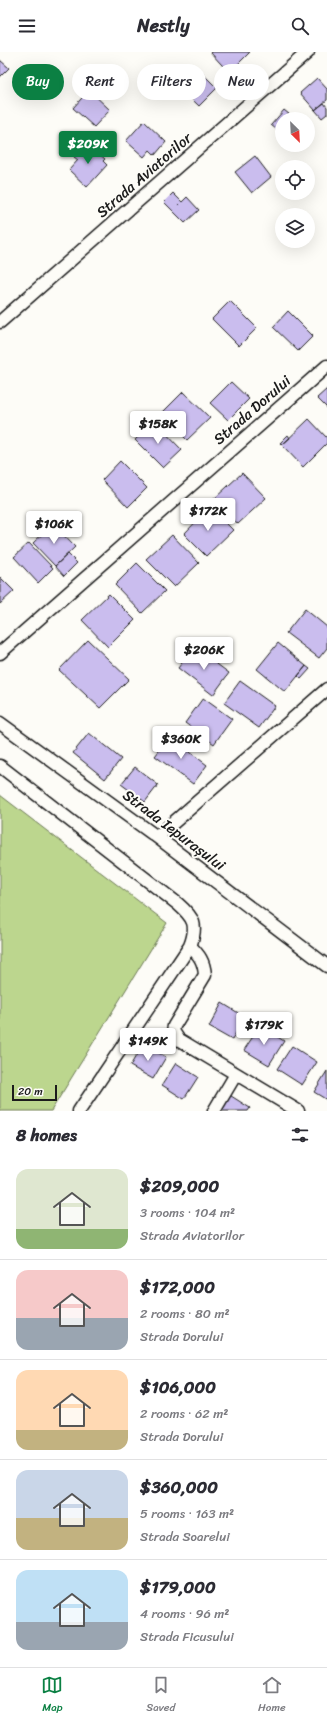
<!DOCTYPE html>
<html lang="en">
<head>
<meta charset="utf-8">
<style>
	body { margin:0; font-family:Sriracha,sans-serif; background:#f2f2f3; color:#2b2b33; height:100vh; display:flex; flex-direction:column; font-size:15px; white-space:nowrap }
	* { box-sizing:border-box; margin:0 }
	p { font-size:13px; color:#7c7c81 }
	.icon { flex:none; width:22px; height:22px; fill:none; stroke:currentColor; stroke-width:2; stroke-linecap:round; stroke-linejoin:round }
	.map { position:relative; height:1059px; overflow:hidden }
	.side { display:flex; flex-direction:column; background:#fff; flex:1 }
	.side>* { flex:none }
	.banner { position:absolute; left:12px; top:12px; width:303px; height:36px; display:flex; gap:8px }
	.needle { width:26px; rotate:156deg }
	.tools { position:absolute; left:275px; top:60px; display:grid; gap:8px }
	.tools a { display:grid; place-items:center; width:40px; height:40px; border-radius:50%; background:#fff; box-shadow:0 4px 16px #0002; font-size:20px }
	.scale { position:absolute; left:12px; bottom:10px; width:45px; box-sizing:border-box; padding-left:4px; border:2px solid #1c1c1c; border-top:0; font-size:11px; line-height:14px; white-space:nowrap; color:#1c1c1c; -webkit-text-stroke:3px #fdfcf7; paint-order:stroke }
	.price { position:absolute; translate:-50% -34px; padding:0 9px; border-radius:4px; background:#fff; color:#222; font-size:13px; line-height:26px; filter:drop-shadow(0 1px 2px #0008) }
	.price::after { content:''; position:absolute; left:50%; top:24px; width:12px; height:9px; margin-left:-6px; background:inherit; clip-path:polygon(0 0,100% 0,50% 100%) }
	.price.active { background:#0b8043; color:#fff }
	ul { padding:0; list-style:none }
	li { display:flex; align-items:center; gap:12px; height:100px; padding:0 16px }
	li+li { border-top:1px solid #e1e1e2 }
	li span { display:grid; place-items:center; flex:none; width:112px; height:80px; border-radius:12px; color:#555 }
	li>.icon { margin-inline-start:auto }
	span .icon { width:48px; height:48px; fill:#fffc; stroke-width:1 }
	li b { font-size:17px }
	h2 { display:flex; justify-content:space-between; align-items:center; height:48px; padding:0 16px; font-size:17px }
	.tag { padding:0 14px; border-radius:18px; background:#fff; box-shadow:0 4px 16px #0002; font-size:14px; line-height:36px }
	.tag.active { background:#0b8043; color:#fff }
	header { display:flex; justify-content:space-between; align-items:center; height:52px; padding:0 16px; background:#fff; font-size:18px; font-weight:700 }
	.dock { display:flex; justify-content:space-around; align-items:center; height:56px; border-top:1px solid #e1e1e2; background:#fff; font-size:11px; color:#7c7c81 }
	.dock a { display:grid; justify-items:center; gap:2px }
	.dock .active { color:#0b8043 }
	.map>svg:first-child { display:block }
	.green { fill:#bcd68e; stroke:#6c7955 }
	.building { fill:#cabdee; stroke:#1c1c1c }
	.lines { fill:none; stroke-linecap:round; stroke-linejoin:round }
	.minor-casing { stroke:#1c1c1c; stroke-width:15 }
	.minor { stroke:#fdfcf7; stroke-width:12 }
	.labels { text-anchor:middle; dominant-baseline:central; stroke-width:4; stroke-linejoin:round; paint-order:stroke }
	.street-label { font-size:15px; fill:#1c1c1c; stroke:#fdfcf7 }
</style>
</head>
<body>
<header><svg class="icon" aria-label="menu" viewBox="0 0 24 24"><path d="M4 6h16M4 12h16M4 18h16"/></svg>Nestly<svg class="icon" aria-label="search" viewBox="0 0 24 24"><circle cx="10" cy="10" r="6"/><path d="M15 15l6 6"/></svg></header>
<div class="map">
<svg width="327" height="1059" viewBox="0 0 327 1059">
	<rect width="100%" height="100%" fill="#fdfcf7"/>
	<filter id="ink" filterUnits="userSpaceOnUse"><feTurbulence type="fractalNoise" baseFrequency=".025" numOctaves="2"/><feDisplacementMap in="SourceGraphic" scale="8" xChannelSelector="R" yChannelSelector="G"/><feConvolveMatrix kernelMatrix="1 2 1 2 8 2 1 2 1" color-interpolation-filters="sRGB"/></filter>
	<g filter="url(#ink)">
		<path class="green" d="M0 743 167 871 51 1059H0Z"/>
		<path class="building" d="M210 0H250L238 12 243 16 233 25Z
			M0 8 9 16 0 25Z
			M175 15 184 24 193 15 196 18 198 17 217 36 199 54 167 23Z
			M317 26 327 37V48L315 58 300 41Z
			M89 38 110 58 94 75 73 56Z
			M324 51 327 55V62L322 66 315 58Z
			M284 58 295 67H282V82L271 73Z
			M144 69 166 90 155 103 150 98 144 105 126 89Z
			M87 91 105 107 103 109 107 113 87 135 69 118 78 108 74 105Z
			M255 104 271 125 252 141 235 120Z
			M173 141 182 150 173 159 164 150Z
			M187 145 199 158 185 171 173 159Z
			M230 249 257 276 239 294 212 267Z
			M288 259 313 284 298 299 273 275Z
			M231 330 249 347 228 368 210 351Z
			M327 337V356L317 346Z
			M183 340 210 366 187 388 161 362Z
			M309 367 327 386V391L303 415 282 393Z
			M154 369 182 398 163 416 135 388Z
			M288 383 290 386 282 393 280 391Z
			M120 409 147 436 128 455 102 428Z
			M242 421 266 446 238 472 214 447Z
			M210 455 233 478 206 504 184 482Z
			M56 469 66 480 63 483 53 472Z
			M53 472 75 495 55 514 33 491Z
			M172 483 199 511 174 535 146 507Z
			M29 491 53 516 38 531 14 505Z
			M68 502 77 511 64 524 55 514Z
			M137 511 165 539 142 561 115 533Z
			M0 525 14 539 0 552Z
			M109 542 135 568 108 595 82 568Z
			M305 557 327 575V596L319 606 286 581Z
			M88 588 129 627 100 656 59 618Z
			M278 591 306 614 285 640 257 617Z
			M194 595 229 621 213 643 178 616Z
			M306 614 310 617 301 627 298 624Z
			M240 629 275 654 259 676 224 651Z
			M203 646 232 667 214 692 185 671Z
			M89 681 121 707 105 727 73 701Z
			M170 685 207 713 193 732 155 704Z
			M135 715 158 733 145 750 121 732Z
			M222 951 245 965 232 988 209 975Z
			M260 974 284 989 269 1013 244 998Z
			M143 992 166 1005 153 1027 130 1014Z
			M292 994 317 1010 302 1033 277 1017Z
			M176 1011 198 1025 184 1047 162 1033Z
			M327 1019V1048L314 1040Z
			M228 1042 250 1056 248 1059H218Z"/>
		<g class="lines">
			<defs>
				<path id="minor" d="M0 270 308 0
					M0 601 327 314
					M0 671 157 785 327 914
					M0 714 178 852C194 866 198 873 190 894L79 1059
					M157 785 327 637
					M190 894C199 903 204 909 205 923L174 974 173 979 178 987 298 1059
					M214 1059 236 1022"/>
			</defs>
			<use href="#minor" class="minor-casing"/>
			<use href="#minor" class="minor"/>
		</g>
	</g>
	<g class="labels">
		<g class="street-label">
			<text transform="translate(144 123) rotate(-41)">Strada Aviatorilor</text>
			<text transform="translate(252 358) rotate(-41)">Strada Dorului</text>
			<text transform="translate(174 778) rotate(37)">Strada Iepurașului</text>
		</g>
	</g>
</svg>
<div class="tools">
<a><svg class="needle" viewBox="-14 -14 28 28"><path d="M0-13l5 13h-10z" fill="#e53935"/><path d="M0 13l5-13h-10z" fill="#7c7c81"/></svg></a>
<a><svg class="icon" aria-label="locate" viewBox="0 0 24 24"><circle cx="12" cy="12" r="6"/><path d="M12 2v4M12 18v4M2 12h4M18 12h4"/></svg></a>
<a><svg class="icon" aria-label="layers" viewBox="0 0 24 24"><path d="M12 4l9 5-9 5-9-5zM3 14l9 5 9-5"/></svg></a>
</div>
<div class="scale">20 m</div>
<b class="price active" style="left:88px;top:113px">$209K</b>
<b class="price" style="left:158px;top:393px">$158K</b>
<b class="price" style="left:208px;top:480px">$172K</b>
<b class="price" style="left:54px;top:493px">$106K</b>
<b class="price" style="left:204px;top:619px">$206K</b>
<b class="price" style="left:181px;top:708px">$360K</b>
<b class="price" style="left:264px;top:994px">$179K</b>
<b class="price" style="left:148px;top:1010px">$149K</b>
<div class="banner">
<a class="tag active">Buy</a>
<a class="tag">Rent</a>
<a class="tag">Filters</a>
<a class="tag">New</a>
</div>
</div>
<section class="side">
<h2>8 homes<svg class="icon" aria-label="filters" viewBox="0 0 24 24"><path d="M4 7h16M4 17h16"/><circle cx="9" cy="7" r="2"/><circle cx="15" cy="17" r="2"/></svg></h2>
<ul>
<li><span style="background:linear-gradient(#dfe7d0 75%,#8fb573 0)"><svg class="icon" aria-label="home" viewBox="0 0 24 24"><path d="M3 11l9-7 9 7M6 9v11h12V9"/></svg></span><div><b>$209,000</b><p>3 rooms · 104 m²</p><p>Strada Aviatorilor</p></div></li>
<li><span style="background:linear-gradient(#f6c9c9 60%,#9aa5b1 0)"><svg class="icon" aria-label="home" viewBox="0 0 24 24"><path d="M3 11l9-7 9 7M6 9v11h12V9"/></svg></span><div><b>$172,000</b><p>2 rooms · 80 m²</p><p>Strada Dorului</p></div></li>
<li><span style="background:linear-gradient(#ffd9b3 75%,#c2b280 0)"><svg class="icon" aria-label="home" viewBox="0 0 24 24"><path d="M3 11l9-7 9 7M6 9v11h12V9"/></svg></span><div><b>$106,000</b><p>2 rooms · 62 m²</p><p>Strada Dorului</p></div></li>
<li><span style="background:linear-gradient(#c9d6e8 60%,#c2b280 0)"><svg class="icon" aria-label="home" viewBox="0 0 24 24"><path d="M3 11l9-7 9 7M6 9v11h12V9"/></svg></span><div><b>$360,000</b><p>5 rooms · 163 m²</p><p>Strada Soarelui</p></div></li>
<li><span style="background:linear-gradient(#bfe0f5 65%,#9aa5b1 0)"><svg class="icon" aria-label="home" viewBox="0 0 24 24"><path d="M3 11l9-7 9 7M6 9v11h12V9"/></svg></span><div><b>$179,000</b><p>4 rooms · 96 m²</p><p>Strada Ficusului</p></div></li>
</ul>
</section>
<nav class="dock">
<a class="active"><svg class="icon" aria-label="map" viewBox="0 0 24 24"><path d="M3 6l6-2 6 2 6-2v14l-6 2-6-2-6 2zM9 4v14M15 6v14"/></svg>Map</a>
<a><svg class="icon" aria-label="saved" viewBox="0 0 24 24"><path d="M7 4h10v16l-5-4-5 4z"/></svg>Saved</a>
<a><svg class="icon" aria-label="home" viewBox="0 0 24 24"><path d="M3 11l9-7 9 7M6 9v11h12V9"/></svg>Home</a>
</nav>
</body>
</html>
